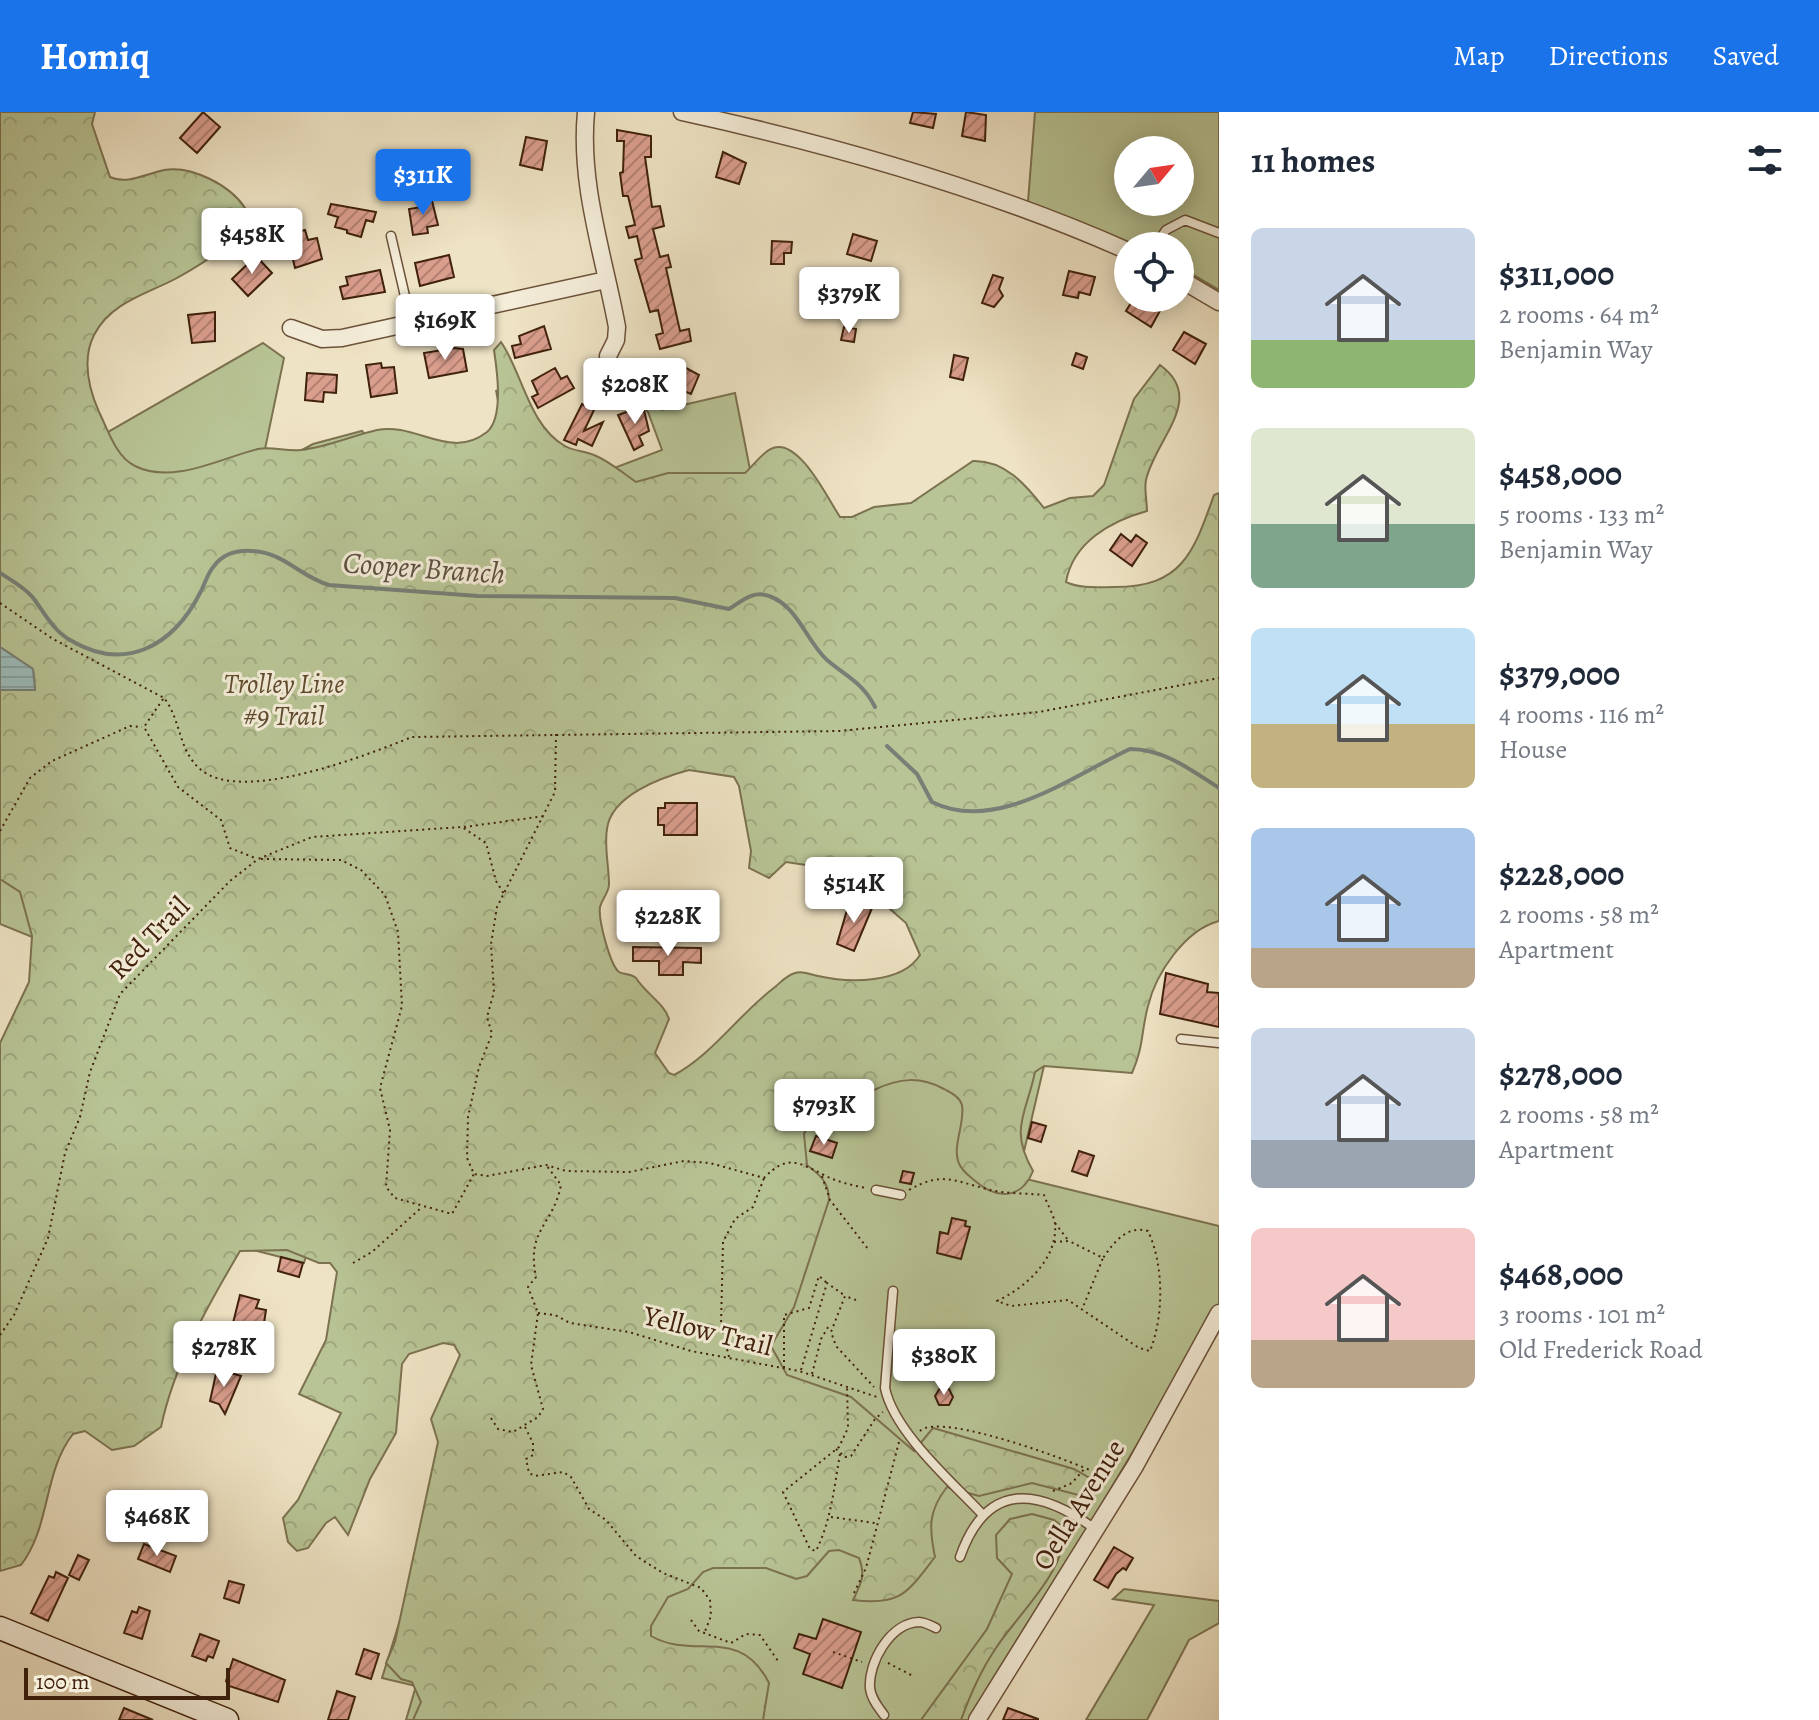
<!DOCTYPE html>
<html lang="en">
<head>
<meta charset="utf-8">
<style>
	body { margin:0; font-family:Alegreya,serif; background:#f6f6f7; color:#1f2937; height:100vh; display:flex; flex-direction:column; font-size:30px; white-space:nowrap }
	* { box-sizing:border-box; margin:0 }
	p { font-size:26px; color:#747a83 }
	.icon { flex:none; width:44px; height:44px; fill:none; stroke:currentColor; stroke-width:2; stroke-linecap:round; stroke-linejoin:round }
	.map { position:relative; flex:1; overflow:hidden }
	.drawer { display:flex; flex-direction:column; background:#fff; width:600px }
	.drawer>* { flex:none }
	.needle { width:52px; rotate:61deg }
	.fabs { position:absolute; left:1114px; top:24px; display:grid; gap:16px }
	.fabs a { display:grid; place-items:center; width:80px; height:80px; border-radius:50%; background:#fff; box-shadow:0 4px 20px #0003; font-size:40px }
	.scale { position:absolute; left:24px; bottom:20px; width:206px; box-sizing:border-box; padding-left:8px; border:4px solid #40210c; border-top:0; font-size:22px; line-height:28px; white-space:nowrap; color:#40210c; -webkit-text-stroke:6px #f4edd9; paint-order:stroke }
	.price { position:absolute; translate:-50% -68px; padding:0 18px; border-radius:8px; background:#fff; color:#222; font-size:26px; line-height:52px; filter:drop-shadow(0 2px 4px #0008) }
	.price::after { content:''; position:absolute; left:50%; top:48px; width:24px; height:18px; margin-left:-12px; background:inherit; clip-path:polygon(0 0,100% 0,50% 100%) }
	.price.selected { background:#1a73e8; color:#fff }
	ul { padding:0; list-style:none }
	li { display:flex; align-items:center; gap:24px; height:200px; padding:0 32px }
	li span { display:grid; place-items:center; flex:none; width:224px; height:160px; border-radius:12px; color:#555 }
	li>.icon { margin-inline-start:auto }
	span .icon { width:96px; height:96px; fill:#fffc; stroke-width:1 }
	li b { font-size:34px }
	h2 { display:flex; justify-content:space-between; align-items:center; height:96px; padding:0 32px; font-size:34px }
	header { display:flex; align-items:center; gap:48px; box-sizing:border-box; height:112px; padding:0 40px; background:#1a73e8; color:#fff }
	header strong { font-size:38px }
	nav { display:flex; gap:44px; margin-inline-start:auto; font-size:28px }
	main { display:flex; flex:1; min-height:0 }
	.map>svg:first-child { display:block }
	.green { fill:#b8c495; stroke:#7c7250; stroke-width:2; fill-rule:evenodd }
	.forest { fill:url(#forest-crowns); stroke:#7c7250; stroke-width:2; fill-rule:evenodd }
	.water { fill:url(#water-rules); stroke:#777f76; stroke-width:2 }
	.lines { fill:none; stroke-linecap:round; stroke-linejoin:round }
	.stream { stroke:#777f76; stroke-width:4 }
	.building { fill:url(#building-hatch); stroke:#40210c; stroke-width:2 }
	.lane-casing { stroke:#6c523a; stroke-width:11 }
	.street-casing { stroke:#6c523a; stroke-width:19 }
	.secondary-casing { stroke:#40210c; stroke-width:25 }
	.path { stroke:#40210c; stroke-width:2; stroke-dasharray:2 4; stroke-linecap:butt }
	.lane { stroke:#f4edd9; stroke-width:8 }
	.street { stroke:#f4edd9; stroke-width:16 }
	.secondary { stroke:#f4edd9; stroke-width:22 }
	.labels { text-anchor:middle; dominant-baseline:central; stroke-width:6; stroke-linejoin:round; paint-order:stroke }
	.park-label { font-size:28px; font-style:italic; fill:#5e4a2e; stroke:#f4edd9 }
	.street-label { font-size:28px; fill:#40210c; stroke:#f4edd9 }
	.water-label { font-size:30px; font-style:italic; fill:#5c5041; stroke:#f4edd9 }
</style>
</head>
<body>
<header>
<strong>Homiq</strong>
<nav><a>Map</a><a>Directions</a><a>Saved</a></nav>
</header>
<main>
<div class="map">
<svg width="1219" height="1608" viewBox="0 0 1219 1608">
	<defs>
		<pattern id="forest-crowns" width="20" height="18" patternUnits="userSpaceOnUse" patternTransform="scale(2)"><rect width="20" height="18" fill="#b8c495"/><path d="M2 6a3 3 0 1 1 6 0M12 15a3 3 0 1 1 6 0" fill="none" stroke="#9fa87f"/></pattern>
		<pattern id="water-rules" width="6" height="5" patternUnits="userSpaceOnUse" patternTransform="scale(2)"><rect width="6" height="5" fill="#9cbdbc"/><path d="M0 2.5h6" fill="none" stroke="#87a2a0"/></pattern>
		<pattern id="building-hatch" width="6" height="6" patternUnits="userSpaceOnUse" patternTransform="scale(2)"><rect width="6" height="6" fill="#da9e8d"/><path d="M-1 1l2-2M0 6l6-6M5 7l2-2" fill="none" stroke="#b28072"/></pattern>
	</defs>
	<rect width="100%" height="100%" fill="#eee3c4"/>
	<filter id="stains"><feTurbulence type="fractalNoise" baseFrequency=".0025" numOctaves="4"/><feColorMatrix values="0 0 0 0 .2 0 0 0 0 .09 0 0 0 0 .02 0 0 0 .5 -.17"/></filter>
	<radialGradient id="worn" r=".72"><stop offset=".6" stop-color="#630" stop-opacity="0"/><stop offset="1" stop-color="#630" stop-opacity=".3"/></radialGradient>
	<path class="green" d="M1035 0H1219V178L1180 155V134H1137L1028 90ZM1128 38H1180V90H1128Z
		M263 231 284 246 260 361 313 332 362 319 405 370 507 339 496 278 541 335 609 358 662 338 648 300 623 272 632 264 662 298 735 281 755 383 562 637 645 1049 768 886 1047 941 1018 1065 1219 1114V1195L973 1608H406L416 1574 382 1566 497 1197 306 1144 304 1151 230 1132 52 833 0 812V373L106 321Z
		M1124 1477 1219 1489V1511L1189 1528 1147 1608H1086L1154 1493 1113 1487Z"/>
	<path class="forest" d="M0 0H95L92 12 110 65C127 73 145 62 164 58 191 53 230 73 245 96L246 117C226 137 202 152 177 166 147 182 111 190 94 223 82 247 89 277 99 300 108 318 116 345 135 354 173 373 221 346 258 337 272 334 287 340 301 338 328 335 351 324 377 318 416 310 450 349 487 320 504 305 497 258 494 238L501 230C522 260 529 314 565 334 573 339 585 339 594 343 609 349 623 361 636 370L668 361H745C753 354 763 339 773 336 799 326 828 387 840 405H852L874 395 911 391 973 349C1005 348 1026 373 1044 396L1070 386 1093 384 1104 373 1134 287 1160 253C1207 287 1155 327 1146 368 1144 377 1147 389 1147 399 1111 409 1073 430 1066 470 1081 477 1098 475 1115 475 1183 475 1194 439 1214 383L1219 381V809C1185 818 1156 861 1148 894 1141 920 1144 934 1132 961L1044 954 1035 960C1026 1003 1009 1017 1033 1059 1021 1089 995 1087 974 1068 968 1063 960 1057 958 1049 953 1032 965 1011 962 993 960 985 951 981 944 977 920 964 899 966 874 978L859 1016 840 1009 809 1012 804 1022 807 1053C820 1063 829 1070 829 1088L794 1195 771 1234 787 1263 851 1285 914 1339 933 1316 1074 1357 1100 1372 1086 1385 1032 1371 979 1384 947 1375C928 1399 929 1416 935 1445 907 1481 901 1494 853 1488 861 1472 866 1463 859 1446L839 1438 829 1439 807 1464 796 1467 766 1456H713L703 1460 688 1477 668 1485 651 1514V1524C695 1549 739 1512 769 1571L763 1608H413L421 1590 412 1570 401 1567 386 1551 395 1530 438 1330 431 1307 460 1243 454 1233 443 1231 409 1242 402 1252 396 1321 370 1367 348 1423 335 1405 326 1411 308 1436 297 1439 288 1430 283 1406 298 1388 341 1301 299 1282 326 1228 337 1160 330 1151H319L287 1138 240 1139C208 1193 174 1253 161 1315L134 1334 112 1338 85 1319 73 1322C43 1360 51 1414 21 1453L0 1459V931L29 870 32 824 20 780 0 767V578H35L33 557 0 535ZM689 658 734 665 739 674 751 739 749 756 769 766 786 750 846 759 906 811 920 843C902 872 849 871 818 864 810 863 803 858 795 861 787 863 781 870 775 875 739 902 713 942 674 963L669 961 655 941 669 907C664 891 646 882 636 866 630 861 624 863 619 860 610 853 598 807 600 795 602 787 608 782 609 773 609 754 604 734 607 717 611 683 663 665 689 658Z
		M1032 1402 1054 1408 1063 1415C1071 1455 1016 1504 996 1536 981 1558 970 1583 961 1608H921L987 1517 1012 1462 997 1446 996 1423 1010 1407Z"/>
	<path class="water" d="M0 535 33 557 35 578H0Z"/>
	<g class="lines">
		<path class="stream" d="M0 461C11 468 26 476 34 487 45 502 53 518 70 528 125 561 173 534 200 481 205 472 207 462 214 454 223 442 237 438 252 439 283 440 301 465 329 473L478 484 675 486 729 497C742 489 753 478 769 484 798 494 806 529 827 548 847 565 863 571 875 595
			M887 634 917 662 932 690C996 722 1072 664 1130 637 1164 637 1191 658 1219 676"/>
	</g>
	<path class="building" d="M203 0 220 15 197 41 180 26Z
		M913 0 936 2 933 16 910 11Z
		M966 0 986 3 985 29 962 24Z
		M617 18 651 24V45H645L652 95 660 94 664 114 653 117 660 145 668 143 671 155 666 156 680 219 689 217 691 229 660 237 656 223 663 221 658 198 650 200 635 148 642 146 637 124 629 126 626 115 635 113 628 84H623L620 61 623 60 624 29H617Z
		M526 25 547 29 542 58 520 53Z
		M723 40 746 51 739 72 716 65Z
		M431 85 438 113 427 115 428 121 413 123 409 97 422 95 420 87Z
		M331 92 376 100 373 110 366 108 361 125 347 121V118L335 115 338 105 328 102Z
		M305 118 308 128 317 126 322 147 295 156 287 123Z
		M853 122 877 129 871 149 847 142Z
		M772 129 792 130 791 141H784V152H771Z
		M449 143 454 165 420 174 415 151Z
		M256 144 272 161 248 184 232 167Z
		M380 158 385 180 343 187 340 175 348 173 346 165Z
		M1069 159 1095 165 1090 183 1079 180 1078 186 1063 183Z
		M993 163 1003 166 999 177 1003 184 994 195 982 191Z
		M1134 186H1167L1151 215 1126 199Z
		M215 200V229L192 231 188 203Z
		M544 214 551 237 515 246 512 234 521 232 519 224Z
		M844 215 856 217 854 230 841 228Z
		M1184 220 1206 232 1195 252 1173 238Z
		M454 236 463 237 467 259 429 266 424 241Z
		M1076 241 1087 245 1083 257 1072 253Z
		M954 243 968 246 963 268 950 265Z
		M673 249 699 263 691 282 672 274 670 279 656 273 660 262 667 265Z
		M381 251 382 256 394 255 397 281 371 285 366 253Z
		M555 256 561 267 567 264 574 276 538 296 532 285 538 282 532 269Z
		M307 261 337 263 336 281 324 280 323 290 305 288Z
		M582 292 594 298 584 319 603 310 592 334 578 327 576 333 564 328Z
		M643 294 649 319 639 324 643 333 634 338 618 303Z
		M1121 422 1131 430 1136 423 1147 431 1132 454 1110 438Z
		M665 691H697V723H664V713H658V696H665Z
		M850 788 872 796 854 839 837 832Z
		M633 835 701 836V851L683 850V863H659V849H633Z
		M1166 861 1208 872 1207 880 1219 881V915L1160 902Z
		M1032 1010 1046 1014 1041 1030 1028 1026Z
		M816 1024 837 1031 832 1046 810 1039Z
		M1079 1039 1094 1044 1087 1064 1072 1059Z
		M903 1059 914 1061 911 1072 900 1070Z
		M952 1106 966 1109 965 1114 970 1115 961 1147 937 1141 940 1120 948 1122Z
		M281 1145 303 1151 299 1165 278 1159Z
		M240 1183 259 1188 256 1196 266 1198 262 1224 232 1215Z
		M217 1257 241 1264 225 1302 219 1292 210 1289Z
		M940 1276 949 1277 953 1285 949 1293H939L935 1284Z
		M144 1432 176 1444 170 1460 138 1447Z
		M1114 1435 1133 1446 1126 1458 1123 1456 1116 1462 1108 1476 1094 1468Z
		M78 1443 89 1448 79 1468 69 1463Z
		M56 1460 68 1466 48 1509 31 1501 49 1464 54 1466Z
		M229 1469 244 1473 239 1491 224 1486Z
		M139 1495 150 1499 142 1527 124 1521 132 1499 137 1501Z
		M823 1507 861 1520 842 1576 803 1562 810 1542 794 1536 799 1522 816 1527Z
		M200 1522 219 1529 213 1546 208 1544 206 1549 192 1544Z
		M364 1537 379 1542 371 1567 356 1562Z
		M233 1547 285 1568 278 1590 229 1574 226 1569Z
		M337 1579 355 1585 348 1608H328Z
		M124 1596 153 1608H119Z
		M1008 1596 1038 1607V1608H1003Z"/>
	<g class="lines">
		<defs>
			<path id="lane" d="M391 124 411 210
				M1155 134 1166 118 1185 108 1219 121
				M1181 927 1219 931
				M876 1078 901 1083
				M893 1179 885 1276C894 1320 953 1371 983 1403
				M960 1445C987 1368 1039 1376 1095 1417
				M884 1603C878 1595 871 1586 870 1576 868 1551 890 1511 919 1510 924 1510 932 1514 936 1516"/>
			<path id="street" d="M586 0C579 73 604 144 617 215L616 228 608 244
				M682 0C834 33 986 76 1128 139
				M1180 167 1219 190
				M291 216 322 227 342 226 606 168
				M977 1608 1135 1354 1219 1201"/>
			<path id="secondary" d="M0 1516 227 1608"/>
		</defs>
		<use href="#lane" class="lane-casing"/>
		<use href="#street" class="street-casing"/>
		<use href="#secondary" class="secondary-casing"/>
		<path class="path" d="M1138 101 1143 90
			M0 491 53 527 164 586C181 607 178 638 200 657 241 693 367 643 412 625L839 619 1039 600 1219 566
			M163 587 144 615 178 675 221 708 230 736 255 746
			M556 622 555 680 497 795 491 832 494 880 487 905 492 922 479 955 468 1005 467 1046 474 1062 487 1064 546 1053 566 1059 629 1060 684 1049 710 1051 764 1066C787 1042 798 1050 824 1063 837 1070 851 1073 866 1076
			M464 715 545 704
			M0 719 30 666 52 649 130 614 142 615
			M261 747 341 748 361 758 385 783 398 820 402 894 380 976 390 1018 386 1075 395 1086 452 1102 474 1062
			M822 1064 830 1088 868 1137
			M909 1078C942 1059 954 1069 987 1077 1004 1082 1025 1081 1044 1083 1047 1092 1054 1103 1055 1112 1058 1147 1025 1176 997 1189L1011 1194 1068 1188 1139 1236 1150 1239C1164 1204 1164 1153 1148 1119 1127 1113 1114 1130 1103 1146
			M1055 1111 1068 1128
			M1054 1130 1069 1129 1103 1146 1083 1195
			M353 1151 372 1140 422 1095
			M856 1188 845 1184 831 1220 836 1234 874 1275
			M538 1201 555 1203 570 1211 629 1220 691 1239 799 1259 877 1285
			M0 1223 14 1203 48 1126 65 1041 80 1005 90 960 120 882 230 769 258 747 312 725 462 715 486 731 496 769 504 782
			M729 1245 721 1213 723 1130 735 1107 753 1095 764 1066
			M784 1256V1203L809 1196 819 1164 827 1171
			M801 1258 827 1171 844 1183
			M812 1262 821 1227 830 1212
			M491 1306 498 1317 513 1320 538 1305 543 1297 531 1253 538 1201 528 1175 536 1165C526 1117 553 1114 561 1073L547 1054
			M525 1315 533 1331V1343L526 1347 529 1361 535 1364 563 1360 571 1365 589 1397 606 1408 636 1444 663 1461 701 1476 710 1488 711 1504 704 1522
			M920 1319C940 1299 1082 1352 1109 1367
			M836 1337 845 1345 851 1344 875 1307 883 1300
			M840 1342C834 1376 831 1409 816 1439L810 1437 783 1380 839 1335 848 1316 847 1274
			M1053 1379 1072 1371 1086 1355
			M831 1405 875 1411
			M854 1481 866 1456 899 1330
			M691 1508 699 1519 731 1531 746 1522 760 1523 778 1549
			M833 1540 862 1550
			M888 1551 913 1564"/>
		<use href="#lane" class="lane"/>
		<use href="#street" class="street"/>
		<use href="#secondary" class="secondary"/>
	</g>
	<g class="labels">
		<g class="park-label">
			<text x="284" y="572">Trolley Line<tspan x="284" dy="32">#9 Trail</tspan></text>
		</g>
		<g class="street-label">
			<text transform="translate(149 826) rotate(-46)">Red Trail</text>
			<text transform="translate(708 1219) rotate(14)">Yellow Trail</text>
			<text transform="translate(1079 1393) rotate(-58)">Oella Avenue</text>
		</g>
		<g class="water-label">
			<text transform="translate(424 456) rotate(4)">Cooper Branch</text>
		</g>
	</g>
	<rect width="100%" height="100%" filter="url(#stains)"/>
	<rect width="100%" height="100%" fill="url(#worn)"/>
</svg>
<div class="fabs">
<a><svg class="needle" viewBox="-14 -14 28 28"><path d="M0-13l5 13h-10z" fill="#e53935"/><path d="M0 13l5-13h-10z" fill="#747a83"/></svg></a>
<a><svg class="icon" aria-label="locate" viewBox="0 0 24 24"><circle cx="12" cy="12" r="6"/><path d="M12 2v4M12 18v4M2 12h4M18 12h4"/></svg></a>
</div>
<div class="scale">100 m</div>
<b class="price selected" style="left:423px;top:105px">$311K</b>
<b class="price" style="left:252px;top:164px">$458K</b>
<b class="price" style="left:849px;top:223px">$379K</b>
<b class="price" style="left:445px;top:250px">$169K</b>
<b class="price" style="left:635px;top:314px">$208K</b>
<b class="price" style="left:854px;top:813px">$514K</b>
<b class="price" style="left:668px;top:846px">$228K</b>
<b class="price" style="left:824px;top:1035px">$793K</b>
<b class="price" style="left:224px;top:1277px">$278K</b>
<b class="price" style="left:944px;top:1285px">$380K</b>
<b class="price" style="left:157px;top:1446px">$468K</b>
</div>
<section class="drawer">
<h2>11 homes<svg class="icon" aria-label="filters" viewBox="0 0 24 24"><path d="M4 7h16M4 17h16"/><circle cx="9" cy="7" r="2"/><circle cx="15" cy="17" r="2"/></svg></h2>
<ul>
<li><span style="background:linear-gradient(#c9d6e8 70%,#8fb573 0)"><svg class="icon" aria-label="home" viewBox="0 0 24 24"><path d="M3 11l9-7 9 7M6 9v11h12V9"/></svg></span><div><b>$311,000</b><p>2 rooms · 64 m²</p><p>Benjamin Way</p></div></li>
<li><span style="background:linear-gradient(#dfe7d0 60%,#7fa58c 0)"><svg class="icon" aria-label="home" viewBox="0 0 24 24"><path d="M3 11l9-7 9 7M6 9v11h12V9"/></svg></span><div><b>$458,000</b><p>5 rooms · 133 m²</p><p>Benjamin Way</p></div></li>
<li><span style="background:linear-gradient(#bfe0f5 60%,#c2b280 0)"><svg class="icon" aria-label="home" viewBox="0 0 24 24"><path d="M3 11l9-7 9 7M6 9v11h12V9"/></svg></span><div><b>$379,000</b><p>4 rooms · 116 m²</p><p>House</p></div></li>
<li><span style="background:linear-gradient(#a9c7e8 75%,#b9a48a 0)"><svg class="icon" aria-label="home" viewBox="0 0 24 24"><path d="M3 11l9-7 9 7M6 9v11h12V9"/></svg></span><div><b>$228,000</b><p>2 rooms · 58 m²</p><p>Apartment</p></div></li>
<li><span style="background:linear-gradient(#c9d6e8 70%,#9aa5b1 0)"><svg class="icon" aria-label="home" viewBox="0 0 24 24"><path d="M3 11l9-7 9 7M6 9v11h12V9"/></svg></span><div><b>$278,000</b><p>2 rooms · 58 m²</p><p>Apartment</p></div></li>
<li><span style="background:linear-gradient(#f6c9c9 70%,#b9a48a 0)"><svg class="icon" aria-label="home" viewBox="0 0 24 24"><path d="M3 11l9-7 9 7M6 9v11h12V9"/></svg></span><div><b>$468,000</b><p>3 rooms · 101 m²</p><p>Old Frederick Road</p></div></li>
</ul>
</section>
</main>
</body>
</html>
